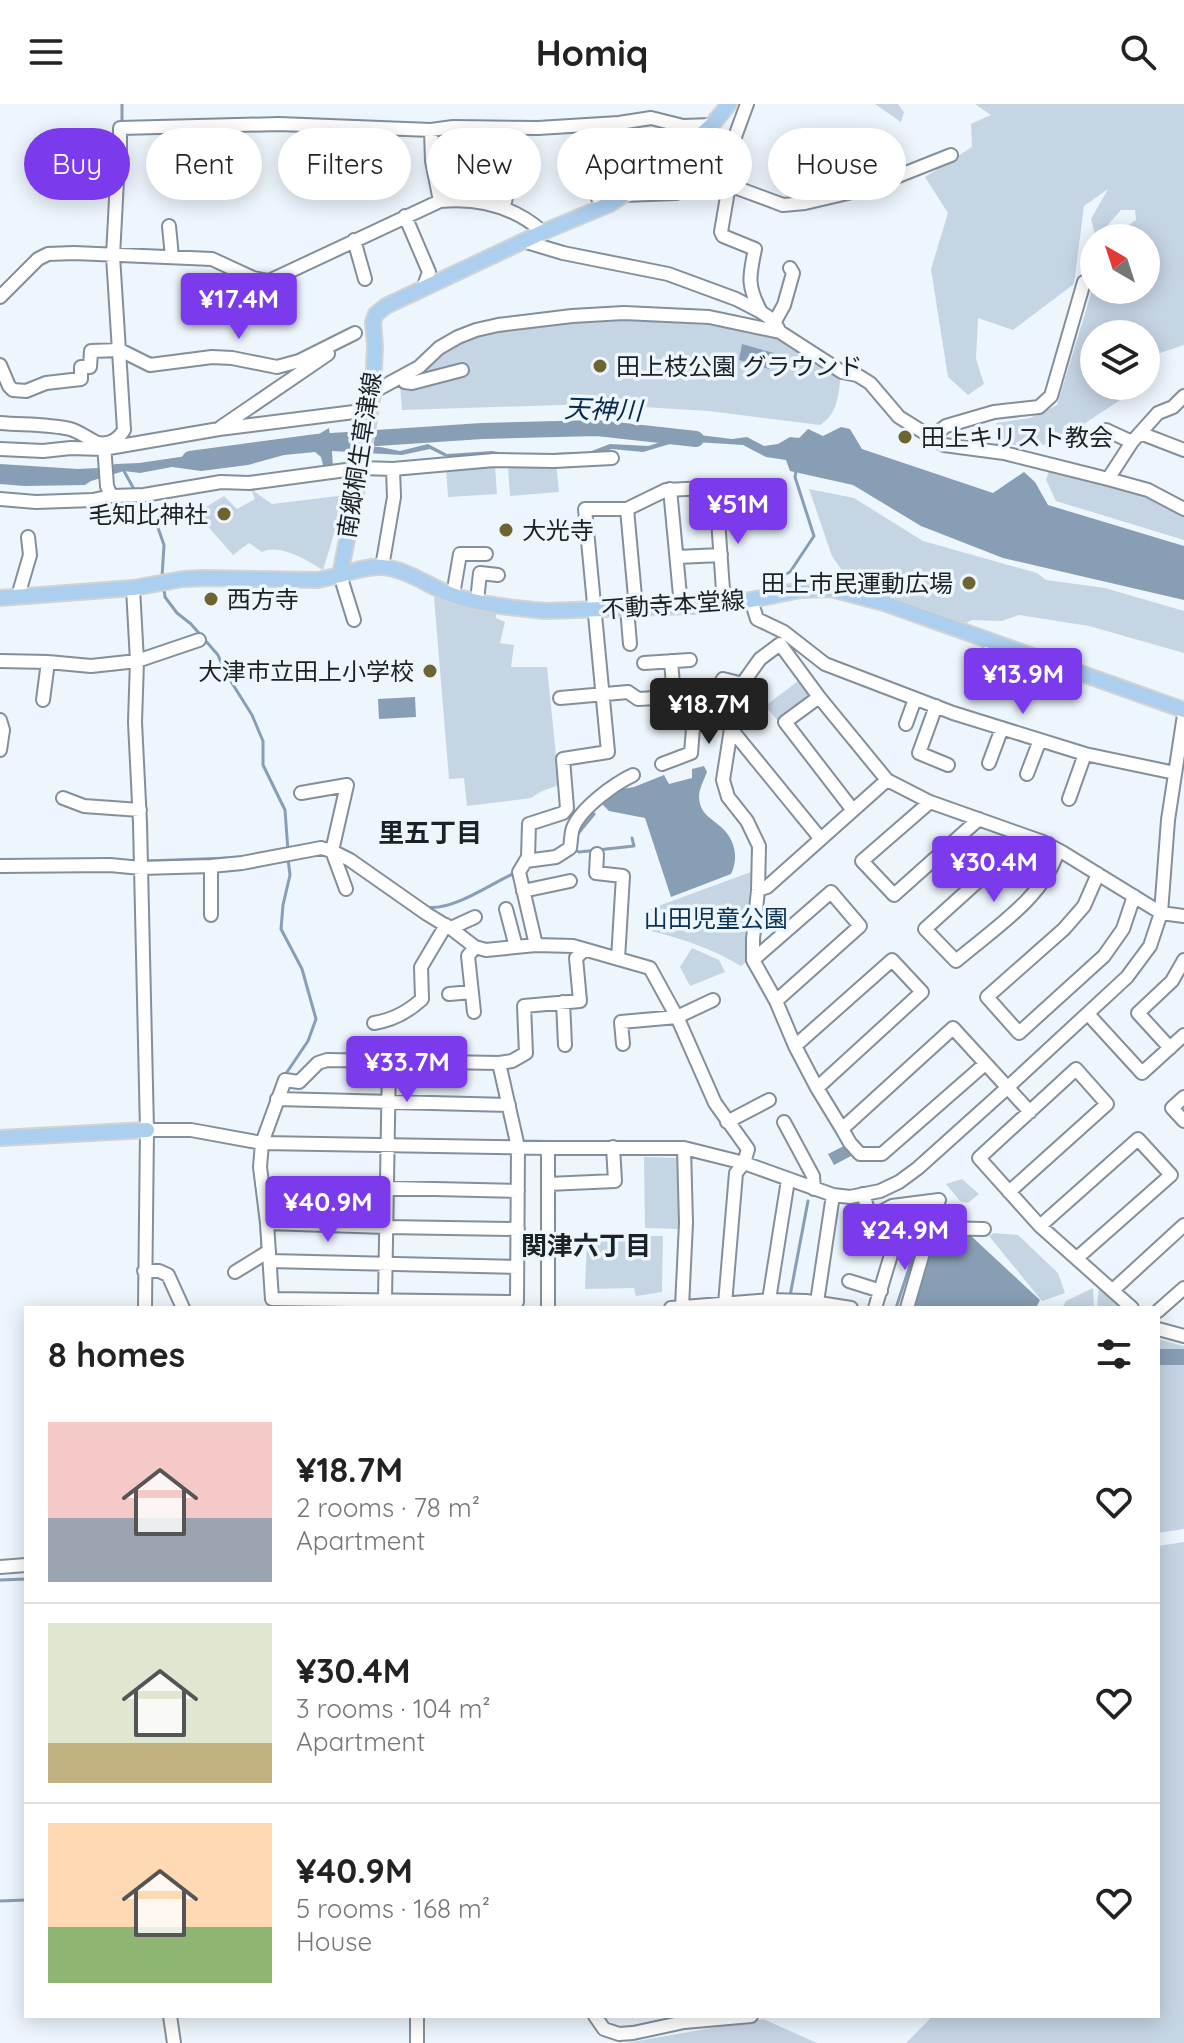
<!DOCTYPE html>
<html lang="en">
<head>
<meta charset="utf-8">
<style>
	body { margin:0; font-family:Quicksand,"Noto Sans JP",sans-serif; background:#f6f6f6; color:#222; height:100vh; display:flex; flex-direction:column; font-size:30px; white-space:nowrap }
	* { box-sizing:border-box; margin:0 }
	p { font-size:26px; color:#767676 }
	.icon { flex:none; width:44px; height:44px; fill:none; stroke:currentColor; stroke-width:2; stroke-linecap:round; stroke-linejoin:round }
	.map { position:relative; flex:1; overflow:hidden }
	.side { position:absolute; left:24px; top:1202px; width:1136px; height:712px; display:flex; flex-direction:column; background:#fff; border-radius:0px; box-shadow:0 4px 20px #0003 }
	.side>* { flex:none }
	.banner { position:absolute; left:24px; top:24px; width:1136px; height:72px; display:flex; gap:16px }
	.needle { width:52px; rotate:321deg }
	.fabs { position:absolute; left:1080px; top:120px; display:grid; gap:16px }
	.fabs a { display:grid; place-items:center; width:80px; height:80px; border-radius:50%; background:#fff; box-shadow:0 4px 20px #0003; font-size:40px }
	.price { position:absolute; translate:-50% -68px; padding:0 18px; border-radius:8px; background:#7c3aed; color:#fff; font-size:26px; line-height:52px; filter:drop-shadow(0 2px 4px #0008) }
	.price::after { content:''; position:absolute; left:50%; top:48px; width:24px; height:18px; margin-left:-12px; background:inherit; clip-path:polygon(0 0,100% 0,50% 100%) }
	.price.selected { background:#222; color:#fff }
	ul { padding:0; list-style:none }
	li { display:flex; align-items:center; gap:24px; height:200px; padding:0 24px }
	li+li { border-top:2px solid #e0e0e0 }
	li span { display:grid; place-items:center; flex:none; width:224px; height:160px; border-radius:0px; color:#555 }
	li>.icon { margin-inline-start:auto }
	span .icon { width:96px; height:96px; fill:#fffc; stroke-width:1 }
	li b { font-size:34px }
	h2 { display:flex; justify-content:space-between; align-items:center; height:96px; padding:0 24px; font-size:34px }
	.chip { padding:0 28px; border-radius:36px; background:#fff; box-shadow:0 4px 20px #0003; font-size:28px; line-height:72px }
	.chip.selected { background:#7c3aed; color:#fff }
	header { display:flex; justify-content:space-between; align-items:center; height:104px; padding:0 24px; background:#fff; font-size:36px; font-weight:700 }
	.map>svg:first-child { display:block }
	.green { fill:#c6d5e4 }
	.water { fill:#889eb5 }
	.lines { fill:none; stroke-linecap:round; stroke-linejoin:round }
	.stream { stroke:#889eb5; stroke-width:3 }
	.river { stroke:#889eb5; stroke-width:16 }
	.minor-casing { stroke:#838f9b; stroke-width:16 }
	.major-casing { stroke:#d2d3d3; stroke-width:18 }
	.minor { stroke:#fff; stroke-width:12 }
	.major { stroke:#acceef; stroke-width:14 }
	.poi-dot { fill:#6e6431; stroke:#edf5fd; stroke-width:3 }
	.labels { text-anchor:middle; dominant-baseline:central; stroke-width:7; stroke-linejoin:round; paint-order:stroke }
	.poi-label { font-size:24px; fill:#1c2125; stroke:#edf5fd; text-anchor:start }
	.street-label { font-size:24px; fill:#1c2125; stroke:#edf5fd }
	.park-label { font-size:24px; fill:#0c3253; stroke:#edf5fd }
	.water-label { font-size:26px; font-style:italic; fill:#042b4c; stroke:#edf5fd }
	.neighbourhood-label { font-size:26px; font-weight:bold; fill:#1c2125; stroke:#edf5fd }
</style>
</head>
<body>
<header><svg class="icon" aria-label="menu" viewBox="0 0 24 24"><path d="M4 6h16M4 12h16M4 18h16"/></svg>Homiq<svg class="icon" aria-label="search" viewBox="0 0 24 24"><circle cx="10" cy="10" r="6"/><path d="M15 15l6 6"/></svg></header>
<div class="map">
<svg width="1184" height="1939" viewBox="0 0 1184 1939">
	<rect width="100%" height="100%" fill="#edf5fd"/>
	<path class="green" d="M875 0H898L904 8 901 18Z
		M975 0H1184V241L1157 250 1146 273V230H1094V282H1141L1069 330 1043 341H996V319L1030 314 1057 301 1091 190 1086 151 1094 145V186H1146V134H1110L1136 116 1135 106H1121L1096 134 1091 115 1108 85 1084 102 1074 180 1013 226 978 214 976 255 984 280 968 291 948 273 931 165 948 109 925 73 972 43 971 20 991 11Z
		M607 215 723 222 774 232 841 272C838 291 838 310 820 321L709 307 593 300 402 306 400 281C414 270 429 256 444 246 487 221 558 219 607 215Z
		M556 359 559 388 510 392 508 363Z
		M495 362 497 390 448 393 446 364Z
		M1050 364 1128 383 1184 409V436L1056 397 1046 376Z
		M251 385 272 400 346 391 323 466C308 457 280 439 262 448L249 439 233 451 196 409 224 392 237 405 255 395Z
		M809 385 854 394 923 437 1037 469 1046 476 1105 484 1184 507V549L1089 522 1019 511 1002 517 972 516 964 520 836 481 841 465 832 452Z
		M434 493 464 502 496 505V514L505 518 500 539 514 541 511 563H547L559 681 542 687 531 694 467 702 464 674 449 675Z
		M801 575 814 591 779 618 765 602Z
		M751 768 746 834 750 855 741 862C713 845 683 835 651 827L650 805Z
		M692 844 719 856 725 868 690 882 680 863Z
		M644 1053 680 1054 681 1125 645 1124Z
		M962 1075 979 1090 968 1099 960 1097 946 1080Z
		M994 1129 1018 1131 1058 1169 1065 1189 1042 1197 989 1132Z
		M587 1132H663L662 1188 636 1192 634 1184 585 1185Z
		M1099 1181 1125 1204H1097Z
		M1093 1184 1094 1204H1062L1066 1197Z
		M1158 1235 1184 1242V1425L1158 1429Z
		M1184 1438V1939H906L933 1912H1158V1442Z
		M763 1915 817 1939H626Z"/>
	<path class="water" d="M742 240 774 249 769 265 739 256Z
		M841 323 850 325 862 345 993 389 1024 368 1035 378 1048 401 1184 442V496L1003 454 921 422 853 381 790 367 786 356 766 353 743 341 680 337 643 348 612 345 596 350 465 353 444 352 430 345 402 351 332 347 333 366 323 361 321 353 315 348 284 351 248 361 201 367 172 363 140 369 124 367 91 377 85 381 24 382 0 380V360L78 365 98 364 116 360 139 359 207 349 209 356 239 355 273 347 292 346 318 341 319 330 329 324 331 341 380 343 400 347 428 340 447 350 492 347 511 350 589 348 610 340 648 342 681 332 699 331 732 335 747 333 764 342 778 340 790 333 799 334 808 325 823 332Z
		M415 593 416 613 379 615 378 595Z
		M704 662 707 668C704 676 699 685 699 693 700 710 710 713 721 723 735 735 739 754 731 770L671 793 645 714 609 707 602 700 622 685 634 683 664 671 669 680 692 674V665Z
		M846 1041 853 1051 834 1061 828 1050Z
		M940 1128 970 1131 1040 1196 1036 1204H911L931 1143Z"/>
	<g class="lines">
		<path class="stream" d="M122 0V20
			M124 367 136 389
			M140 395 157 421 164 441 162 473
			M768 479 790 468 814 432 795 373 796 367
			M164 485 165 493 177 509 191 520 218 551 225 568 252 611 263 637V661L285 706 288 747
			M576 732 594 710
			M304 742 320 738
			M573 748 575 746 579 748 634 742 632 734
			M146 757 230 754
			M425 803C453 808 491 779 517 768
			M285 971 308 937 316 915 302 865 281 825 283 801 290 771 288 755
			M261 1124 262 1144
			M790 1192 808 1097
			M896 1204 919 1134 922 1136
			M0 1476 26 1475
			M0 1797 26 1796"/>
		<path class="river" d="M190 355 317 338 482 327 597 324 696 335
			M1158 1253H1184"/>
		<defs>
			<path id="minor" d="M431 26 432 57 440 97
				M614 51 624 91 676 89 718 79 729 81 783 101 805 99 852 88 878 80 951 51
				M587 74 603 103
				M718 79 747 0
				M729 81 721 128 723 132 755 145C749 173 747 182 761 208
				M504 103 510 73
				M405 112 429 168 423 185
				M169 122 172 153
				M354 136 365 175
				M523 137 563 149 668 170 736 195 761 208 774 217 780 228
				M0 193 38 155 48 150 74 149 212 155 253 174 269 177 440 97C479 93 513 102 543 128
				M774 219 784 201 793 169 790 164
				M0 261 9 282 13 286 26 287 46 279 81 275V263H90L91 247 120 246 150 261 212 253 232 254 277 263 299 257 355 229
				M403 273 405 278 412 279 462 266
				M373 288 419 263 439 244 458 233 476 226 498 221 572 212 624 209 709 213 780 228 842 268 857 271 870 279 899 313 944 341 1004 349 1108 375 1148 386 1184 405
				M0 319C23 321 47 320 70 325 81 328 91 337 98 339 110 341 118 336 124 326L113 152 117 76 120 51V24L279 20 431 26 453 23 538 24 619 19 651 14 683 22 712 21
				M221 323 328 250
				M1106 326 1132 338
				M1140 329 1184 346
				M930 334 946 322 994 308 1039 303 1051 292 1084 178
				M104 340 107 382 111 392
				M0 345 43 347 71 344 103 345 219 325 370 306
				M1108 375 1132 338 1158 309 1173 303 1184 292
				M670 385 681 502
				M716 387 724 500
				M0 395 36 398 93 396 111 392 144 391 221 378 249 379 361 364 393 365 494 356 554 357 612 354
				M627 405 636 504
				M677 453 721 451
				M382 463 394 393 393 365
				M340 471 354 516
				M133 484 137 557 135 618 140 719 147 1026 145 1204
				M453 491 460 450H486
				M18 492 30 451 28 433
				M751 496 757 515 784 528 825 560 953 609 1085 650 1175 669
				M477 497 480 469 498 471
				M627 504 630 540
				M0 557 48 558 91 562 137 557 199 536
				M644 559 690 556
				M976 584 993 538
				M819 593 785 618 852 705
				M560 594 628 588 638 595 674 593 671 557
				M43 596 48 558
				M936 602 919 649 948 661
				M0 616 3 626 0 646
				M906 620 915 595
				M731 625 820 734
				M989 659 1002 624
				M662 660 691 649 693 625 723 575 743 580
				M1027 670 1040 636
				M301 689 347 681 332 747 346 785
				M63 694 84 702 140 706
				M1069 695 1085 650
				M930 698 862 757 894 791 979 715
				M1017 729 1008 747 998 759 925 825 956 857C992 826 1045 793 1058 746
				M597 750 596 769 623 772 618 855
				M526 757 556 753 570 744C571 738 571 729 573 724 581 704 614 680 633 671
				M0 762 110 761 141 764 211 762 242 759 321 744 332 747 350 756 427 810 453 826 475 843 486 846 536 841 573 842 650 864 678 915 715 999 748 1045 744 1059 736 1069 725 1200
				M1098 770 1084 802 1064 825 987 893 1019 929 1104 852 1123 825 1134 792
				M758 786 767 783 887 676
				M523 787 570 777
				M506 805 516 843
				M211 811V762
				M451 824 475 813
				M536 841 519 768 528 753 529 720 563 709 567 704 563 655 608 648 585 405H627L666 386 706 384 742 395
				M753 856 831 788 860 822 776 897
				M449 890 472 888
				M563 898 565 941
				M474 908 468 852 475 843
				M1088 910 1142 969 1184 931
				M374 919C393 916 408 908 422 895L421 863 446 821
				M623 940 621 918 677 913 713 896
				M795 942 892 856 922 888 817 984
				M1170 944 1138 909 1172 877 1184 856
				M327 956 499 959 518 1043 517 1198 272 1195 267 1119 260 1063 262 1039 285 976 299 978 318 959Z
				M499 959 512 957 526 949 524 902 580 897 576 854 584 846
				M1184 993 1172 1004 1184 1017
				M277 995 509 1001
				M1030 1008 953 924 842 1025 817 984 795 942 776 897 753 856V835L758 786 759 742 747 717 728 693 723 676 731 625 745 576 760 555 780 540 819 593 887 676 930 698 1043 738 1062 748 1161 809 1184 812
				M727 1018 769 996
				M784 1018 813 1072 814 1085
				M842 1025 850 1039 860 1050H882L985 960
				M147 1026H191L262 1039 548 1044H684L744 1059 833 1091 850 1093 880 1087 899 1078 918 1064 1007 984 1127 873 1150 842 1161 809 1168 716 1184 611
				M548 1044V1204
				M548 1080 615 1077 613 1043
				M262 1081 518 1087
				M1009 1088 1107 1000 1076 965 979 1054 1040 1122 1132 1204
				M863 1090 868 1106 900 1121 934 1124 984 1125
				M877 1110 892 1102 939 1096
				M267 1119 386 1123 518 1125
				M1040 1122 1138 1035 1171 1071 1077 1154
				M270 1157 517 1163
				M144 1167H159L168 1171 183 1204
				M235 1168 269 1147
				M849 1177 881 1187
				M1113 1186 1184 1121
				M385 1196 389 958
				M769 1196 806 1197 851 1204
				M817 1198 833 1091
				M682 1203 686 1119 684 1044
				M671 1204 769 1196 788 1076
				M875 1204 900 1121
				M907 1204 925 1142 934 1124
				M1158 1207 1184 1184
				M1158 1225 1184 1232
				M0 1463 26 1461
				M170 1912 174 1939
				M595 1912 604 1925 619 1930 633 1929 684 1918 751 1912
				M417 1939V1912"/>
			<path id="major" d="M340 471C353 467 368 462 382 463 407 465 430 483 452 491 481 501 514 504 545 507L720 501 751 496 800 486 831 485 884 499 1184 606
				M0 494 133 484 183 475 204 474 318 476 340 471 361 364 373 288 375 242 373 218 376 210 386 202 543 128 610 100 666 63 712 21 729 0
				M0 1034 147 1026"/>
		</defs>
		<use href="#minor" class="minor-casing"/>
		<use href="#major" class="major-casing"/>
		<use href="#minor" class="minor"/>
		<use href="#major" class="major"/>
	</g>
	<g class="poi-dot">
		<circle cx="600" cy="262" r="8"/>
		<circle cx="905" cy="333" r="8"/>
		<circle cx="224" cy="410" r="8"/>
		<circle cx="506" cy="426" r="8"/>
		<circle cx="969" cy="479" r="8"/>
		<circle cx="211" cy="495" r="8"/>
		<circle cx="430" cy="567" r="8"/>
	</g>
	<g class="labels">
		<g class="poi-label">
			<text x="616" y="262">田上枝公園 グラウンド</text>
			<text x="921" y="333">田上キリスト教会</text>
			<text x="208" y="410" text-anchor="end">毛知比神社</text>
			<text x="522" y="426">大光寺</text>
			<text x="953" y="479" text-anchor="end">田上市民運動広場</text>
			<text x="227" y="495">西方寺</text>
			<text x="414" y="567" text-anchor="end">大津市立田上小学校</text>
		</g>
		<g class="street-label">
			<text transform="translate(359 351) rotate(-81)">南郷桐生草津線</text>
			<text transform="translate(673 500) rotate(-4)">不動寺本堂線</text>
		</g>
		<g class="park-label">
			<text x="716" y="814">山田児童公園</text>
		</g>
		<g class="water-label">
			<text transform="translate(603 305) rotate(2)">天神川</text>
		</g>
		<g class="neighbourhood-label">
			<text x="430" y="728">里五丁目</text>
			<text x="586" y="1141">関津六丁目</text>
		</g>
	</g>
</svg>
<div class="fabs">
<a><svg class="needle" viewBox="-14 -14 28 28"><path d="M0-13l5 13h-10z" fill="#e53935"/><path d="M0 13l5-13h-10z" fill="#767676"/></svg></a>
<a><svg class="icon" aria-label="layers" viewBox="0 0 24 24"><path d="M12 4l9 5-9 5-9-5zM3 14l9 5 9-5"/></svg></a>
</div>
<b class="price" style="left:239px;top:237px">¥17.4M</b>
<b class="price" style="left:738px;top:442px">¥51M</b>
<b class="price" style="left:1023px;top:612px">¥13.9M</b>
<b class="price selected" style="left:709px;top:642px">¥18.7M</b>
<b class="price" style="left:994px;top:800px">¥30.4M</b>
<b class="price" style="left:407px;top:1000px">¥33.7M</b>
<b class="price" style="left:328px;top:1140px">¥40.9M</b>
<b class="price" style="left:905px;top:1168px">¥24.9M</b>
<div class="banner">
<a class="chip selected">Buy</a>
<a class="chip">Rent</a>
<a class="chip">Filters</a>
<a class="chip">New</a>
<a class="chip">Apartment</a>
<a class="chip">House</a>
</div>
<section class="side">
<h2>8 homes<svg class="icon" aria-label="filters" viewBox="0 0 24 24"><path d="M4 7h16M4 17h16"/><circle cx="9" cy="7" r="2"/><circle cx="15" cy="17" r="2"/></svg></h2>
<ul>
<li><span style="background:linear-gradient(#f6c9c9 60%,#9aa5b1 0)"><svg class="icon" aria-label="home" viewBox="0 0 24 24"><path d="M3 11l9-7 9 7M6 9v11h12V9"/></svg></span><div><b>¥18.7M</b><p>2 rooms · 78 m²</p><p>Apartment</p></div><svg class="icon" aria-label="heart" viewBox="0 0 24 24"><path d="M12 20l-8-8c-3-5 5-10 8-4 3-6 11-1 8 4z"/></svg></li>
<li><span style="background:linear-gradient(#dfe7d0 75%,#c2b280 0)"><svg class="icon" aria-label="home" viewBox="0 0 24 24"><path d="M3 11l9-7 9 7M6 9v11h12V9"/></svg></span><div><b>¥30.4M</b><p>3 rooms · 104 m²</p><p>Apartment</p></div><svg class="icon" aria-label="heart" viewBox="0 0 24 24"><path d="M12 20l-8-8c-3-5 5-10 8-4 3-6 11-1 8 4z"/></svg></li>
<li><span style="background:linear-gradient(#ffd9b3 65%,#8fb573 0)"><svg class="icon" aria-label="home" viewBox="0 0 24 24"><path d="M3 11l9-7 9 7M6 9v11h12V9"/></svg></span><div><b>¥40.9M</b><p>5 rooms · 168 m²</p><p>House</p></div><svg class="icon" aria-label="heart" viewBox="0 0 24 24"><path d="M12 20l-8-8c-3-5 5-10 8-4 3-6 11-1 8 4z"/></svg></li>
</ul>
</section>
</div>
</body>
</html>
